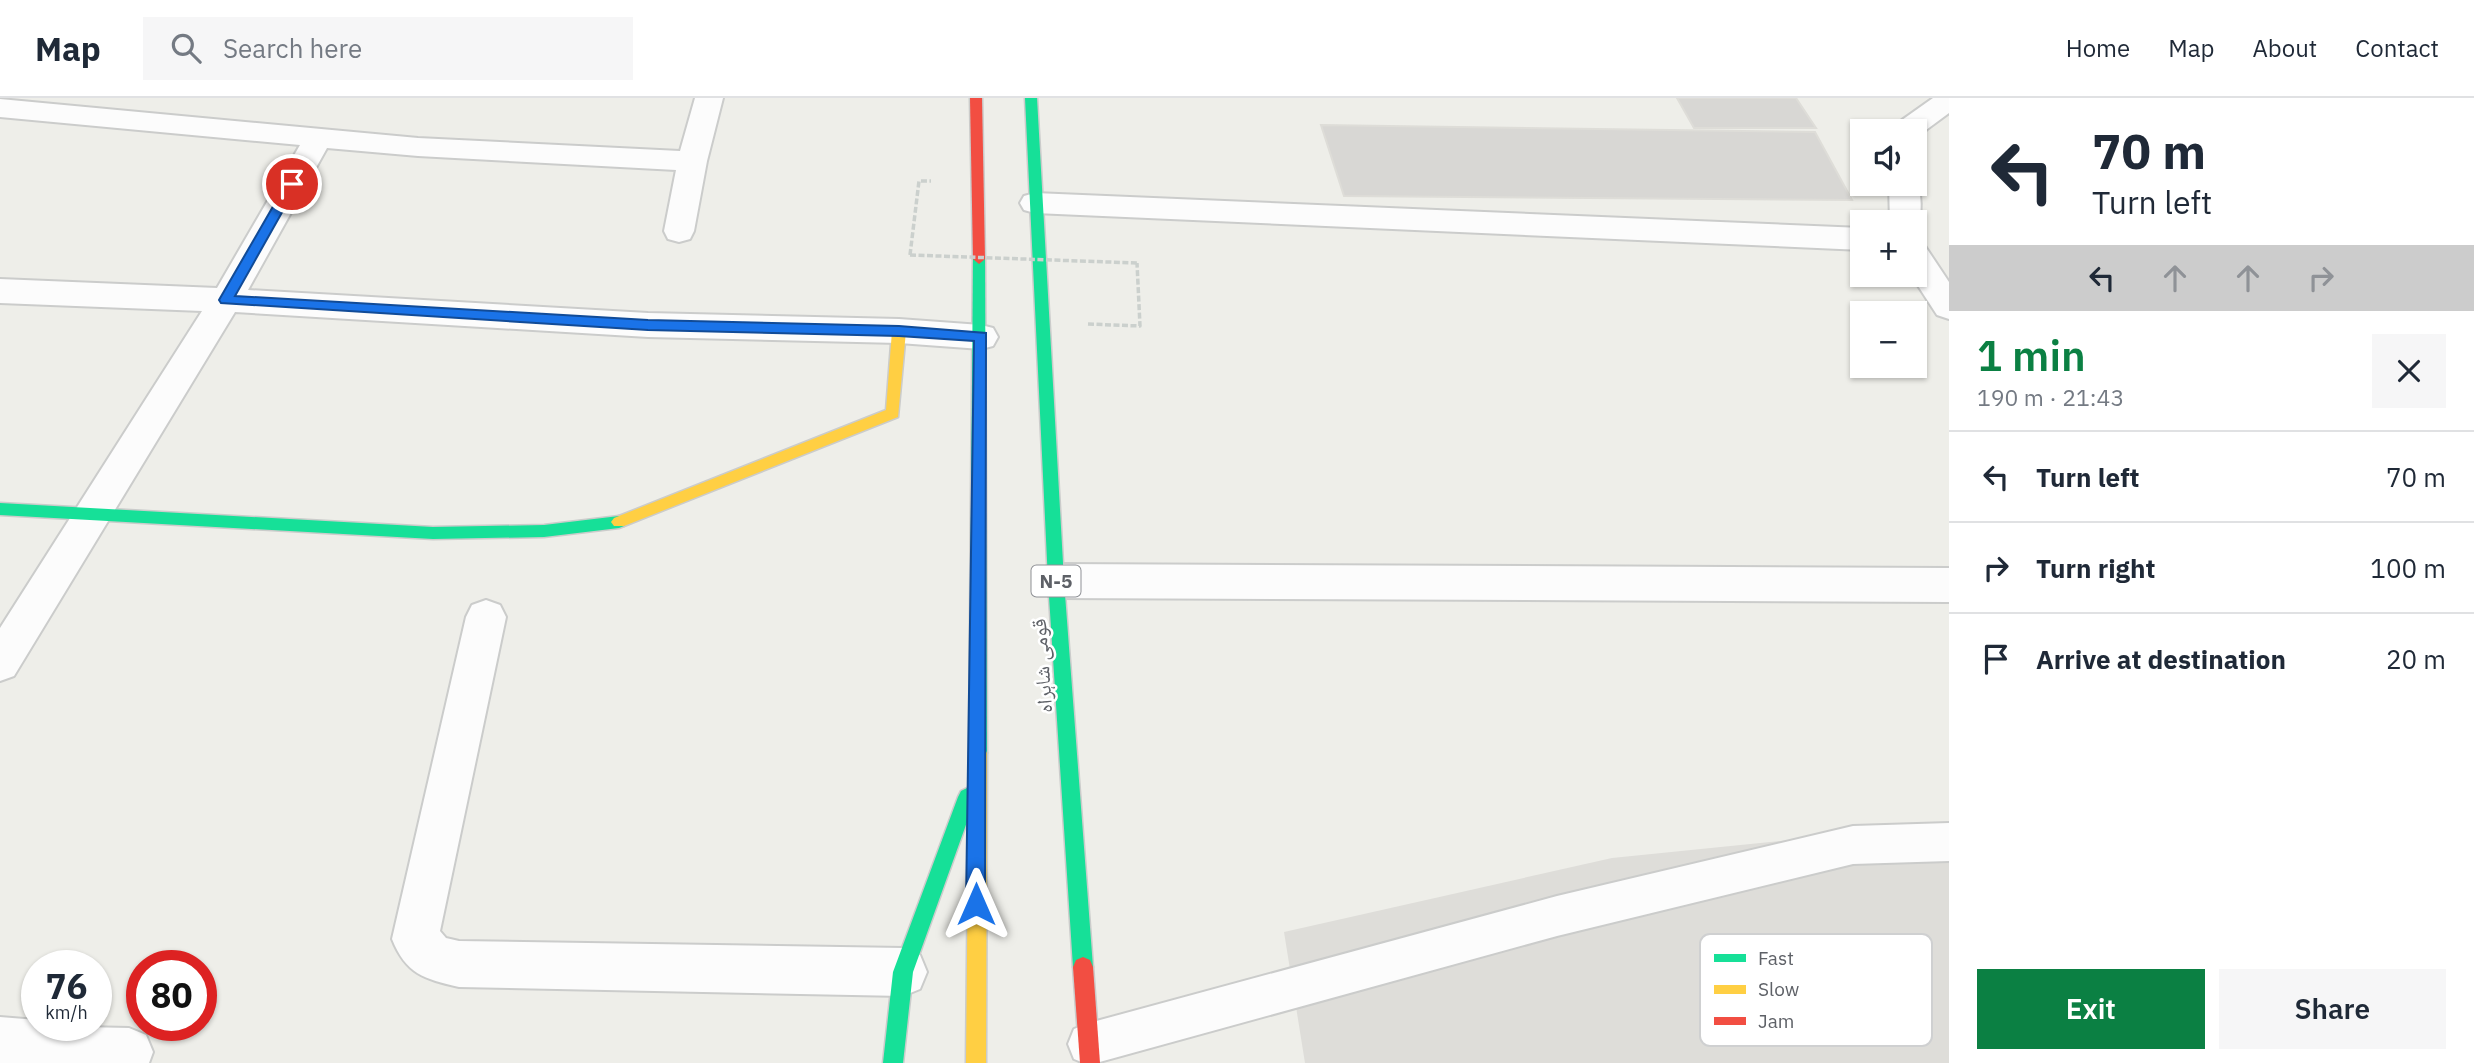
<!DOCTYPE html>
<html lang="en">
<head>
<meta charset="utf-8">
<style>
  :root { --surface:#fff; --page:#f6f6f7; --text:#1f2937; --muted:#747a83; --line:#e0e1e3; --accent:#0b8043 }
  body { margin:0; font-family:"IBM Plex Sans","Noto Naskh Arabic",sans-serif; background:var(--page); color:var(--text); height:100vh; display:flex; flex-direction:column; font-size:26px; white-space:nowrap }
  * { box-sizing:border-box; margin:0 }
  p { font-size:23px; color:var(--muted) }
  .icon { flex:none; width:38px; height:38px; fill:none; stroke:currentColor; stroke-width:2; stroke-linecap:round; stroke-linejoin:round }
  .map { position:relative; flex:1; overflow:hidden }
  .side { display:flex; flex-direction:column; background:var(--surface); width:525px }
  .side>* { flex:none }
  .guide { background:#fff; color:var(--text); overflow:hidden }
  .tools { position:absolute; left:1850px; top:21px; display:grid; gap:14px }
  .tools a { display:grid; place-items:center; width:77px; height:77px; border-radius:0px; background:var(--surface); box-shadow:0 2px 5px #0004; font-size:35px }
  .speed { position:absolute; left:21px; top:852px; display:flex; gap:14px; font-size:35px; font-weight:700; text-align:center }
  .speed>* { display:grid; place-content:center; width:91px; height:91px; border-radius:50%; background:var(--surface); box-shadow:0 2px 5px #0004; line-height:1 }
  .speed small { font-size:18px; font-weight:400 }
  .speed .limit { border:10px solid #d22; background:#fff; color:#111 }
  .pin { position:absolute; display:grid; place-items:center; width:60px; height:60px; color:#fff; margin:-30px; border:4px solid #fff; border-radius:50%; box-shadow:0 2px 7px #0007 }
  .me { position:absolute; width:77px; margin:-38px; rotate:0deg; stroke-linejoin:round; filter:drop-shadow(0 0 5px #0008) }
  .turn { display:flex; align-items:center; gap:24px; height:147px; padding:0 28px; font-size:32px }
  .turn .icon { width:91px; height:91px; stroke-width:2.5 }
  .turn b { display:block; font-size:49px; line-height:60px }
  .lanes { display:flex; align-items:center; height:66px; padding:0 28px; background:#0003; justify-content:center; gap:35px; direction:ltr }
  .lanes .off { opacity:.35 }
  .round { display:grid; place-items:center; flex:none; width:74px; height:74px; border-radius:0px; background:var(--page) }
  .headline { display:flex; align-items:center; justify-content:space-between; height:119px; padding:0 28px }
  h1 { font-size:42px; font-weight:600; line-height:52px; color:var(--accent) }
  .cta { display:flex; gap:14px; margin-top:auto; padding:14px 28px }
  .cta a { flex:1; height:80px; border-radius:0px; background:var(--accent); color:#fff; font-size:28px; font-weight:600; line-height:80px; text-align:center }
  .cta a+a { background:var(--page); color:var(--text) }
  ul { padding:0; list-style:none }
  li { display:flex; align-items:center; gap:21px; height:91px; padding:0 28px; border-top:2px solid var(--line) }
  li div { flex:1 }
  li b { display:block; font-size:26px }
  li em { font-style:normal }
  header { display:flex; align-items:center; gap:42px; box-sizing:border-box; height:98px; padding:0 35px; background:var(--surface); border-bottom:2px solid var(--line) }
  header strong { font-size:33px }
  nav { display:flex; gap:38px; margin-inline-start:auto; font-size:24px }
  .search { width:490px; height:63px; background:var(--page); display:flex; align-items:center; gap:18px; box-sizing:border-box; padding:0 24px; border-radius:0px; color:var(--muted); font-size:26px }
  main { display:flex; flex:1; min-height:0 }
  .map>svg:first-child { display:block }
</style>
</head>
<body>
<header>
<strong>Map</strong>
<div class="search"><svg class="icon" aria-label="search" viewBox="0 0 24 24"><circle cx="10" cy="10" r="6"/><path d="M15 15l6 6"/></svg>Search here</div>
<nav><a>Home</a><a>Map</a><a>About</a><a>Contact</a></nav>
</header>
<main>
<div class="map">
<svg width="1949" height="965" viewBox="0 0 1949 965">
  <rect width="100%" height="100%" fill="#eeeee9"/>
  <polygon fill="#deddd9" points="1949,726 1949,965 1305,965 1284,834 1612,760"/>
  <g fill="#d8d7d4" stroke="#deddd8" stroke-width="2">
    <polygon points="1677,0 1796,0 1816,30 1694,30"/>
    <polygon points="1321,27 1815,34 1852,102 1344,98"/>
  </g>
  <g fill="none" stroke-linecap="round" stroke-linejoin="round">
    <g stroke="#cbcccb" stroke-width="4">
      <polygon id="lane" points="1949,725 1949,763 1853,766 1557,838 1096,965 1084,965 1074,961 1068,946 1074,931 1089,925 1557,798 1853,728"/>
    </g>
    <g stroke="#cbcccb" stroke-width="4">
      <g id="street">
        <polygon points="695,0 723,0 707,63 694,133 690,141 679,144 668,141 664,133 676,72 418,58 327,50 248,192 648,215 899,221 981,227 993,230 998,239 993,248 981,251 899,245 648,239 235,214 14,578 0,583 0,530 202,213 0,205 0,181 217,190 300,47 0,19 0,1 418,40 680,53"/>
        <polygon points="1933,0 1949,0 1949,15 1926,32 1921,39 1914,41 1914,33 1897,33 1902,22"/>
        <path d="M1914 79C1922 91 1924 121 1914 132V124H1890L1889 86H1914Z"/>
        <polygon points="1035,95 1862,130 1862,152 1035,115 1024,112 1020,105 1024,98"/>
        <polygon points="1914,145 1925,148 1949,184 1949,221 1937,217 1911,177 1914,177"/>
        <polygon points="1056,466 1949,470 1949,504 1056,500 1042,495 1037,483 1042,471"/>
        <path d="M486 502 500 507 506 519 440 833 446 840 459 843 903 850 920 857 927 874 920 891 903 898 459 889C424 881 406 876 392 841L466 519 472 507Z"/>
        <polygon points="0,919 37,922 37,928 129,930 146,937 153,954 149,965 0,965"/>
      </g>
    </g>
    <g stroke="#cbcccb" stroke-width="3">
      <g id="fast">
        <polygon points="1025,0 1037,0 1064,483 1093,869 1090,876 1083,879 1076,876 1073,869 1048,483"/>
        <polygon points="979,156 985,161 987,655 984,661 978,663 972,661 969,655 973,161"/>
        <polygon points="0,405 433,429 544,427 619,418 624,420 627,424 624,428 619,430 544,439 433,441 0,417"/>
        <polygon points="967,690 973,693 976,699 913,874 903,965 883,965 893,874 958,699 961,693"/>
      </g>
    </g>
    <g stroke="#cbcccb" stroke-width="3">
      <g id="slow">
        <polygon points="899,228 906,233 898,319 624,428 614,428 611,424 614,420 886,312 892,233"/>
        <polygon points="978,647 984,649 987,655 986,965 966,965 969,655 972,649"/>
      </g>
    </g>
    <g stroke="#cbcccb" stroke-width="3">
      <g id="jam">
        <polygon points="970,0 982,0 985,161 979,166 973,161"/>
        <polygon points="1083,859 1090,862 1093,869 1100,965 1080,965 1073,869 1076,862"/>
      </g>
    </g>
    <g stroke="#cbd0cd" stroke-width="3.5" stroke-dasharray="6 2.5" stroke-linecap="butt">
      <polyline points="910,157 919,83 931,83"/>
      <polyline points="1088,226 1140,228 1137,165"/>
    </g>
    <use href="#lane" fill="#fcfcfc" fill-rule="evenodd"/>
    <use href="#street" fill="#fcfcfc" fill-rule="evenodd"/>
    <use href="#fast" fill="#16e098" fill-rule="evenodd"/>
    <use href="#slow" fill="#ffcf43" fill-rule="evenodd"/>
    <use href="#jam" fill="#f24e42" fill-rule="evenodd"/>
    <polyline stroke="#cbd0cd" stroke-width="3.5" stroke-dasharray="6 2.5" stroke-linecap="butt" points="910,157 1137,165"/>
  </g>
  <polygon fill="#1a73e8" stroke="#114b97" stroke-width="2" points="292,81 298,86 235,198 648,222 899,228 986,235 985,806 982,813 976,816 969,813 966,806 974,243 899,238 648,232 221,205 219,202 286,86"/>
  <g text-anchor="middle" dominant-baseline="central" stroke-width="5" stroke-linejoin="round" paint-order="stroke">
    <rect fill="#fff" stroke="#8e9095" stroke-width="2" x="1031.5" y="467.5" width="49" height="31" rx="5"/>
    <g font-size="19" font-weight="bold" fill="#5e6167">
      <text x="1056" y="483">N-5</text>
    </g>
    <g font-size="21" fill="#5e6167" stroke="#fff">
      <text transform="translate(1041 568) rotate(-94)">قومی شاہراہ</text>
    </g>
  </g>
  <rect x="1700" y="836" width="232" height="112" rx="10" fill="#fff" stroke="#cfd0d1" stroke-width="2"/>
  <rect x="1714" y="856" width="32" height="8" fill="#16e098"/>
  <rect x="1714" y="887" width="32" height="9" fill="#ffcf43"/>
  <rect x="1714" y="919" width="32" height="8" fill="#f24e42"/>
  <g font-size="19" fill="#5e6167">
    <text x="1758" y="867">Fast</text>
    <text x="1758" y="898">Slow</text>
    <text x="1758" y="930">Jam</text>
  </g>
</svg>
<div class="tools">
<a><svg class="icon" aria-label="sound" viewBox="0 0 24 24"><path d="M4 9h4l5-4v14l-5-4H4zM17 9q2 3 0 6"/></svg></a>
<a>+</a>
<a>−</a>
</div>
<div class="speed"><div>76<small>km/h</small></div><div class="limit">80</div></div>
<div class="pin" style="left:292px;top:86px;background:#d93025"><svg class="icon" aria-label="arrive" viewBox="0 0 24 24"><path d="M6 21V4h12l-3 4 3 4H6"/></svg></div>
<svg class="me" style="left:976px;top:806px" viewBox="-20 -20 40 40"><path d="M0-17L14 15 0 8-14 15z" fill="#1a73e8" stroke="#fff" stroke-width="4"/></svg>
</div>
<section class="side">
<div class="guide">
<div class="turn"><svg class="icon" aria-label="left" viewBox="0 0 24 24"><path d="M17 20v-9H6M10 6l-5 5 5 5"/></svg><div><b>70 m</b>Turn left</div></div>
<div class="lanes"><svg class="icon" aria-label="left" viewBox="0 0 24 24"><path d="M17 20v-9H6M10 6l-5 5 5 5"/></svg><svg class="icon off" aria-label="ahead" viewBox="0 0 24 24"><path d="M12 20V5M6 11l6-6 6 6"/></svg><svg class="icon off" aria-label="ahead" viewBox="0 0 24 24"><path d="M12 20V5M6 11l6-6 6 6"/></svg><svg class="icon off" aria-label="right" viewBox="0 0 24 24"><path d="M7 20v-9h11M14 6l5 5-5 5"/></svg></div>
</div>
<div class="headline"><div><h1>1 min</h1><p>190 m · 21:43</p></div><a class="round"><svg class="icon" aria-label="close" viewBox="0 0 24 24"><path d="M6 6l12 12M18 6L6 18"/></svg></a></div>
<ul>
<li><svg class="icon" aria-label="left" viewBox="0 0 24 24"><path d="M17 20v-9H6M10 6l-5 5 5 5"/></svg><div><b>Turn left</b></div><em>70 m</em></li>
<li><svg class="icon" aria-label="right" viewBox="0 0 24 24"><path d="M7 20v-9h11M14 6l5 5-5 5"/></svg><div><b>Turn right</b></div><em>100 m</em></li>
<li><svg class="icon" aria-label="arrive" viewBox="0 0 24 24"><path d="M6 21V4h12l-3 4 3 4H6"/></svg><div><b>Arrive at destination</b></div><em>20 m</em></li>
</ul>
<div class="cta"><a>Exit</a><a>Share</a></div>
</section>
</main>
</body>
</html>
